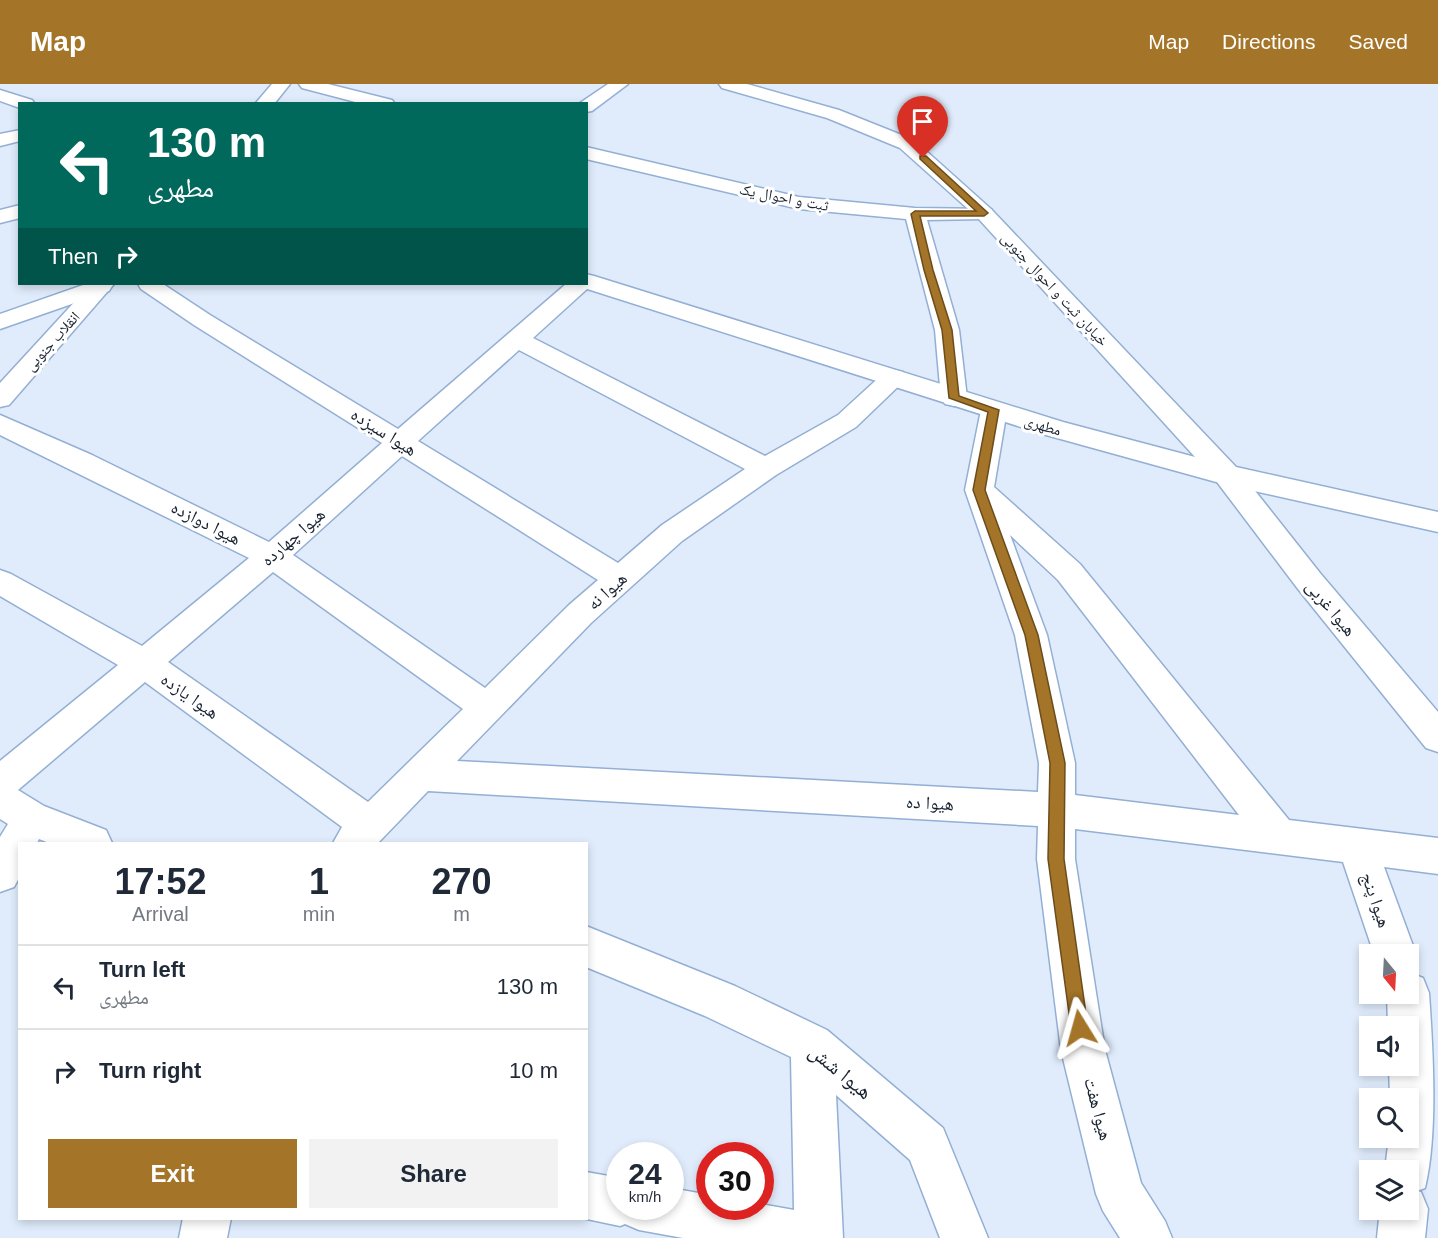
<!DOCTYPE html>
<html lang="en">
<head>
<meta charset="utf-8">
<style>
  :root { --surface:#fff; --page:#f2f2f3; --text:#1f2937; --muted:#747a83; --line:#e0e1e3; --accent:#a47529 }
  body { margin:0; font-family:Helvetica,"Noto Naskh Arabic",sans-serif; background:var(--page); color:var(--text); height:100vh; display:flex; flex-direction:column; font-size:22px; white-space:nowrap }
  * { box-sizing:border-box; margin:0 }
  p { font-size:20px; color:var(--muted) }
  .icon { flex:none; width:33px; height:33px; fill:none; stroke:currentColor; stroke-width:2; stroke-linecap:round; stroke-linejoin:round }
  .map { position:relative; flex:1; overflow:hidden }
  .panel { position:absolute; left:18px; top:758px; width:570px; height:378px; display:flex; flex-direction:column; background:var(--surface); border-radius:0px; box-shadow:0 3px 9px #0003 }
  .panel>* { flex:none }
  .banner { position:absolute; left:18px; top:18px; width:570px; height:183px; border-radius:0px; box-shadow:0 3px 9px #0003; background:#00695c; color:#fff; overflow:hidden }
  .needle { width:39px; rotate:162deg }
  .buttons { position:absolute; left:1359px; top:860px; display:grid; gap:12px }
  .buttons a { display:grid; place-items:center; width:60px; height:60px; border-radius:0px; background:var(--surface); box-shadow:0 3px 9px #0003; font-size:30px }
  .speed { position:absolute; left:606px; top:1058px; display:flex; gap:12px; font-size:30px; font-weight:700; text-align:center }
  .speed>* { display:grid; place-content:center; width:78px; height:78px; border-radius:50%; background:var(--surface); box-shadow:0 3px 9px #0003; line-height:1 }
  .speed small { font-size:15px; font-weight:400 }
  .speed .limit { border:9px solid #d22; background:#fff; color:#111 }
  .pin { position:absolute; display:grid; place-items:center; width:51px; height:51px; color:#fff; margin:-62px -26px; border-radius:50% 50% 50% 0; rotate:-45deg; box-shadow:0 0 6px #0007 }
  .pin .icon { rotate:45deg }
  .me { position:absolute; width:66px; margin:-33px; rotate:352deg; stroke-linejoin:round; filter:drop-shadow(0 0 4px #0008) }
  .turn { display:flex; align-items:center; gap:21px; height:126px; padding:0 30px; font-size:27px }
  .turn .icon { width:78px; height:78px; stroke-width:2.5 }
  .turn b { display:block; font-size:42px; line-height:51px }
  .then { display:flex; align-items:center; height:57px; padding:0 30px; background:#0003; gap:12px; font-size:22px }
  .eta { display:flex; justify-content:space-evenly; align-items:center; height:102px; text-align:center }
  .eta b { font-size:36px; font-weight:800; line-height:42px }
  .cta { display:flex; gap:12px; margin-top:auto; padding:12px 30px }
  .cta a { flex:1; height:69px; border-radius:0px; background:var(--accent); color:#fff; font-size:24px; font-weight:800; line-height:69px; text-align:center }
  .cta a+a { background:var(--page); color:var(--text) }
  ul { padding:0; list-style:none }
  li { display:flex; align-items:center; gap:18px; height:84px; padding:0 30px; border-top:2px solid var(--line) }
  li div { flex:1 }
  li b { display:block; font-size:22px }
  li em { font-style:normal }
  header { display:flex; align-items:center; gap:36px; box-sizing:border-box; height:84px; padding:0 30px; background:var(--accent); color:#fff }
  header strong { font-size:28px }
  nav { display:flex; gap:33px; margin-inline-start:auto; font-size:21px }
  .map>svg:first-child { display:block }
</style>
</head>
<body>
<header>
<strong>Map</strong>
<nav><a>Map</a><a>Directions</a><a>Saved</a></nav>
</header>
<div class="map">
<svg width="1438" height="1154" viewBox="0 0 1438 1154">
  <rect width="100%" height="100%" fill="#e0ecfc"/>
  <g fill="none" stroke-linecap="round" stroke-linejoin="round">
    <g stroke="#93afd4" stroke-width="3">
      <g id="street">
        <polygon points="299,0 328,0 392,16 395,20 363,20 302,4"/>
        <polygon points="608,0 628,0 592,27 586,28 586,20 580,19"/>
        <polygon points="20,46 20,57 0,62 0,50"/>
        <polygon points="586,63 799,113 915,124 991,125 994,129 991,133 984,135 927,136 959,246 967,314 963,320 954,322 945,320 941,314 935,246 906,135 799,125 586,75"/>
        <polygon points="20,121 20,134 0,139 0,126"/>
        <path d="M586 195 590 200 587 205 533 254 765 372 838 331 885 288 894 286 903 288 907 294 856 343 776 391 682 457 591 539 457 677 1038 708 1039 679 1015 551 965 406 981 326 985 320 994 318 1003 320 1007 326 994 403 1080 480 1289 736 1438 754V790L1384 783 1416 870 1408 885V870H1374L1343 778 1075 745V775L1105 966 1141 1099 1165 1137 1172 1154H1120L1103 1127 1096 1110 1061 966 1037 775 1038 742 428 707 378 759H333L342 743 145 598 18 706 44 722 106 746 112 759H49L39 755 37 759H20V792L14 803 0 808V753L8 740 0 735V677L118 581 0 512V486L11 490 142 562 249 474 0 351V331L92 371 269 458 382 359 194 241 141 205 138 200H163L210 231 398 345 566 200H586ZM519 266 745 385 662 441 618 479 418 357ZM402 372 598 496 569 521 485 604 293 471ZM1010 451 1058 496 1239 731 1075 711V679L1047 551ZM273 488 463 625 368 718 168 578Z"/>
        <polygon points="86,200 111,200 112,202 109,207 0,245 0,230"/>
        <polygon points="1227,381 1237,384 1320,489 1438,628 1438,668 1426,664 1298,505 1217,398 1213,391 1217,384"/>
        <polygon points="586,842 735,902 827,946 943,1044 988,1154 940,1154 910,1076 836,1011 843,1154 683,1154 639,1146 625,1140 620,1142 582,1134 586,1134 586,1088 620,1094 620,1122 670,1122 670,1104 710,1111 710,1122 760,1122 760,1120 794,1126 791,973 705,932 586,883"/>
        <path d="M1408 888 1423 894 1429 909C1433 967 1438 1050 1425 1104L1417 1107 1421 1108 1428 1125 1425 1154H1377L1380 1125H1408V1086H1385L1389 1053H1408V1014H1390L1389 981H1408V942H1388L1387 909H1408Z"/>
        <polygon points="183,1134 231,1134 227,1154 179,1154"/>
      </g>
    </g>
    <g stroke="#93afd4" stroke-width="3">
      <g id="secondary">
        <polygon points="272,0 290,0 274,20 255,20"/>
        <polygon points="719,0 747,0 839,26 914,56 991,125 1236,383 1438,428 1438,448 1227,401 1046,351 578,202 576,200 586,200 586,190 594,192 1063,338 1195,373 977,133 900,64 827,34 722,4"/>
        <polygon points="0,6 32,16 35,20 20,20 20,24 0,17"/>
        <polygon points="91,200 114,200 9,321 0,323 0,299"/>
      </g>
    </g>
    <use href="#street" fill="#fff" fill-rule="evenodd"/>
    <use href="#secondary" fill="#fff" fill-rule="evenodd"/>
  </g>
  <polygon fill="#a47529" stroke="#6b4c1b" stroke-width="1.5" points="920,72 926,72 988,129 984,132 920,132 933,186 952,246 959,312 999,326 985,406 1038,551 1065,679 1064,775 1088,944 1086,951 1080,953 1073,951 1071,944 1048,775 1050,679 1025,551 973,406 988,328 949,314 942,246 924,186 911,130 915,127 976,127 920,75"/>
  <g text-anchor="middle" dominant-baseline="central" stroke-width="6" stroke-linejoin="round" paint-order="stroke">
    <g font-size="15" fill="#17212f" stroke="#fff">
      <text transform="translate(784 113) rotate(11)">ثبت و احوال یک</text>
      <text transform="translate(1055 205) rotate(47)">خیابان ثبت و احوال جنوبی</text>
      <text transform="translate(52 257) rotate(-48)">انقلاب جنوبی</text>
      <text transform="translate(1043 341) rotate(17)">مطهری</text>
    </g>
    <g font-size="18" fill="#17212f" stroke="#fff">
      <text transform="translate(384 348) rotate(32)">هیوا سیزده</text>
      <text transform="translate(206 439) rotate(27)">هیوا دوازده</text>
      <text transform="translate(293 453) rotate(-41)">هیوا چهارده</text>
      <text transform="translate(607 507) rotate(-42)">هیوا نه</text>
      <text transform="translate(1331 524) rotate(50)">هیوا غربی</text>
      <text transform="translate(190 612) rotate(35)">هیوا یازده</text>
      <text transform="translate(930 719) rotate(3)">هیوا ده</text>
      <text transform="translate(1376 816) rotate(71)">هیوا پنج</text>
      <text transform="translate(1098 1025) rotate(75)">هیوا هفت</text>
    </g>
    <g font-size="21" fill="#17212f" stroke="#fff">
      <text transform="translate(841 987) rotate(39)">هیوا شش</text>
    </g>
  </g>
</svg>
<div class="buttons">
<a><svg class="needle" viewBox="-14 -14 28 28"><path d="M0-13l5 13h-10z" fill="#e53935"/><path d="M0 13l5-13h-10z" fill="#747a83"/></svg></a>
<a><svg class="icon" aria-label="sound" viewBox="0 0 24 24"><path d="M4 9h4l5-4v14l-5-4H4zM17 9q2 3 0 6"/></svg></a>
<a><svg class="icon" aria-label="search" viewBox="0 0 24 24"><circle cx="10" cy="10" r="6"/><path d="M15 15l6 6"/></svg></a>
<a><svg class="icon" aria-label="layers" viewBox="0 0 24 24"><path d="M12 4l9 5-9 5-9-5zM3 14l9 5 9-5"/></svg></a>
</div>
<div class="speed"><div>24<small>km/h</small></div><div class="limit">30</div></div>
<div class="pin" style="left:923px;top:74px;background:#d93025"><svg class="icon" aria-label="arrive" viewBox="0 0 24 24"><path d="M6 21V4h12l-3 4 3 4H6"/></svg></div>
<svg class="me" style="left:1080px;top:944px" viewBox="-20 -20 40 40"><path d="M0-17L14 15 0 8-14 15z" fill="#a47529" stroke="#fff" stroke-width="4"/></svg>
<div class="banner">
<div class="turn"><svg class="icon" aria-label="left" viewBox="0 0 24 24"><path d="M17 20v-9H6M10 6l-5 5 5 5"/></svg><div><b>130 m</b>مطهری</div></div>
<div class="then">Then<svg class="icon" aria-label="right" viewBox="0 0 24 24"><path d="M7 20v-9h11M14 6l5 5-5 5"/></svg></div>
</div>
<section class="panel">
<div class="eta">
<div><b>17:52</b><p>Arrival</p></div>
<div><b>1</b><p>min</p></div>
<div><b>270</b><p>m</p></div>
</div>
<ul>
<li><svg class="icon" aria-label="left" viewBox="0 0 24 24"><path d="M17 20v-9H6M10 6l-5 5 5 5"/></svg><div><b>Turn left</b><p>مطهری</p></div><em>130 m</em></li>
<li><svg class="icon" aria-label="right" viewBox="0 0 24 24"><path d="M7 20v-9h11M14 6l5 5-5 5"/></svg><div><b>Turn right</b></div><em>10 m</em></li>
</ul>
<div class="cta"><a>Exit</a><a>Share</a></div>
</section>
</div>
</body>
</html>
